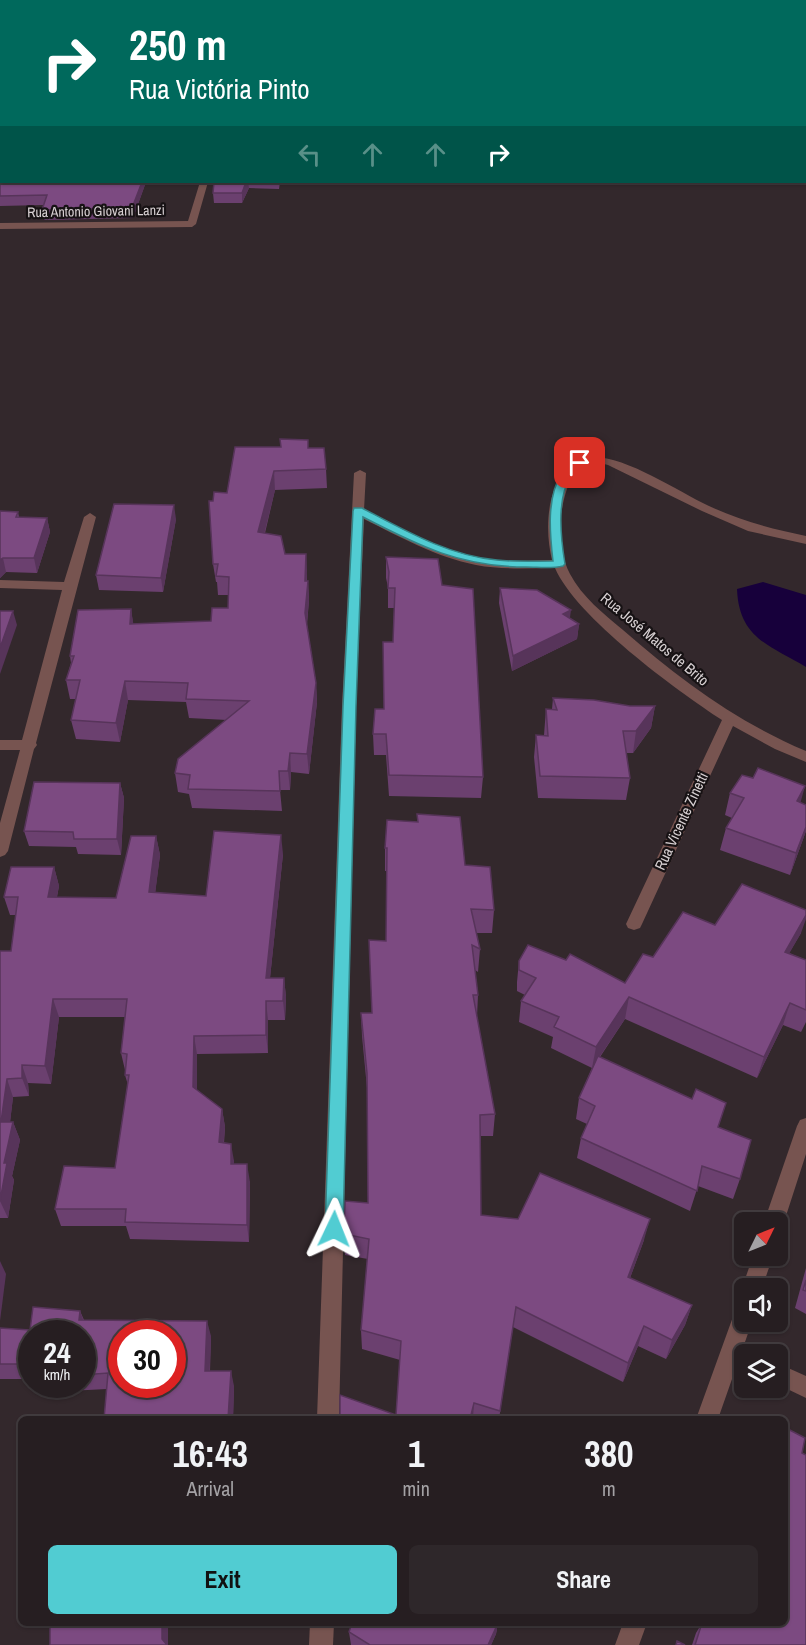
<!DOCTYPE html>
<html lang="en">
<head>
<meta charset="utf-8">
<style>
  :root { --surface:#261e21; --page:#2e272a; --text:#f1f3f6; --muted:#a4a2a5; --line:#423c3f; --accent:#51ccd2 }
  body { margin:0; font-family:"Archivo Narrow",sans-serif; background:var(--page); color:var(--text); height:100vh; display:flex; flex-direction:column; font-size:22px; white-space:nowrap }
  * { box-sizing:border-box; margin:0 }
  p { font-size:20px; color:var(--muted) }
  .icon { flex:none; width:33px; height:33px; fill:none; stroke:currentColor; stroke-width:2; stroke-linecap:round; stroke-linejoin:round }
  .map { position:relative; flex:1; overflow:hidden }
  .side { position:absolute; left:18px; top:1416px; width:770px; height:210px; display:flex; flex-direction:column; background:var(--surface); border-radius:9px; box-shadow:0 2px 4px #0004,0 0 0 2px var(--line) }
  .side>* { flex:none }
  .top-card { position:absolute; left:0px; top:0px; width:807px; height:183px; box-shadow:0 2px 4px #0004,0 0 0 2px var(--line); background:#00695c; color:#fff; overflow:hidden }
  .needle { width:39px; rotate:47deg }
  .buttons { position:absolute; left:734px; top:1212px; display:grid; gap:12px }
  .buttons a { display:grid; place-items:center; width:54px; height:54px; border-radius:9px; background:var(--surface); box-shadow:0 2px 4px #0004,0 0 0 2px var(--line); font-size:30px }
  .speed { position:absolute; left:18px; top:1320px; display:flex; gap:12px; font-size:30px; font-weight:700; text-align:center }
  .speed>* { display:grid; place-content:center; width:78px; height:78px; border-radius:50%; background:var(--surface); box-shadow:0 2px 4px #0004,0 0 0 2px var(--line); line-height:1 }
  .speed small { font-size:15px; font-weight:400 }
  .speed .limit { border:9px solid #d22; background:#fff; color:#111 }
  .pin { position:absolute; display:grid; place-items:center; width:51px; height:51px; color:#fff; margin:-26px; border-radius:12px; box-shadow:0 3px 9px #0006 }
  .me { position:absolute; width:66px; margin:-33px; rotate:2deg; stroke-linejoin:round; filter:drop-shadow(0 0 4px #0008) }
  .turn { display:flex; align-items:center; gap:21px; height:126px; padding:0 30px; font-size:27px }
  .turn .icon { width:78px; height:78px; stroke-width:2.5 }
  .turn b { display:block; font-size:42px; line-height:51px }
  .lanes { display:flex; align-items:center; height:57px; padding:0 30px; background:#0003; justify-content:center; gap:30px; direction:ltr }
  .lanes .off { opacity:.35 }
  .eta { display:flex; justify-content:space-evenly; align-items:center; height:102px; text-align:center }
  .eta b { font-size:36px; font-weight:800; line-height:42px }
  .action { display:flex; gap:12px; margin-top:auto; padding:12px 30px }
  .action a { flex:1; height:69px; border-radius:9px; background:var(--accent); color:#111; font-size:24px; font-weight:800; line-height:69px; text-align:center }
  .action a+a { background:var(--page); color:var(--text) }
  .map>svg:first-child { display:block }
</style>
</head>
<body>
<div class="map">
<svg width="806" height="1645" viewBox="0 0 806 1645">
  <rect width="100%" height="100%" fill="#33282c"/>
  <path fill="#17003b" d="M763 582 806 595V667C769 645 739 638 737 589Z"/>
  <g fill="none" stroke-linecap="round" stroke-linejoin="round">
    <g fill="#775450" fill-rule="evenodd">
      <rect x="0" y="63" width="2" height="4"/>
      <rect x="0" y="109" width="2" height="4"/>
      <polygon points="200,182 208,182 196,224 192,227 0,229 0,223 188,221"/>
      <path d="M592 457C626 456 677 491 709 506 741 521 772 529 806 536V544L748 531 702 511 608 465C587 460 573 468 567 489 558 515 557 549 570 574 582 597 604 614 623 630 679 679 737 722 806 751V762L775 749 733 726 642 924 640 928 634 930 628 928 626 924 722 720C676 690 576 617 555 568 529 568 502 570 476 565 436 557 400 537 364 519L356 706 339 1419H317L342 706 354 473 360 470 366 473 364 510C400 528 438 551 479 558 503 562 528 561 552 560 543 524 547 464 592 457Z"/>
      <polygon points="90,513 96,517 36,743 37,745 34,749 8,851 5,855 0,857 0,823 20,750 0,750 0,740 22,740 62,590 0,588 0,580 64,582 84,517"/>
      <polygon points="806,1118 806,1154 784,1222 781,1228 777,1230 777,1222 764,1222 797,1126 800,1120"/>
      <polygon points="753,1256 773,1256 762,1288 744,1288 744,1293 742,1288"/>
      <polygon points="744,1304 744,1322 752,1322 718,1419 696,1419 734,1314 737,1307"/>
      <polygon points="777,1363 806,1376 806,1398 777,1384"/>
      <polygon points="310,1623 334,1623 333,1645 309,1645"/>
      <polygon points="623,1623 647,1623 639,1645 615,1645"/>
    </g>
  </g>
  <g fill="#6b406f">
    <polygon points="0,0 306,0 306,2 2,2 2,46 0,46"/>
    <polygon points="0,119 2,119 2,182 146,182 133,218 44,220 42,210 44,205 0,206"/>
    <polygon points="214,182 280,182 279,189 249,188 242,203 214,203 213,193"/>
    <polygon points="309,448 326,469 327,488 275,490 265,533 285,554 306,554 307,581 308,581 309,600 307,625 316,683 317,702 309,774 291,772 290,790 280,790 282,811 192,808 189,794 178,792 175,773 227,720 189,718 186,702 128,700 120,742 76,739 71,720 76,699 70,699 66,680 71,663 70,656 131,609 133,624 211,621 228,608 228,595 218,595 217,582 216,582 213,564 213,501"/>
    <polygon points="0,511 18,512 19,517 47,518 50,532 37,573 6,572 0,578"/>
    <polygon points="176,519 163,592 99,590 96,575"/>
    <polygon points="386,557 442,585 483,777 481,798 389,796 386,755 374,755 373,734 384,709 393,642 394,608 388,608 388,587 386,578"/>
    <polygon points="500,588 570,619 579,624 577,639 512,671 499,603"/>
    <polygon points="553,698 630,706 655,706 651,728 633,753 626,753 630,778 626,800 538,798 534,757 536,735 544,735 546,709 552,709"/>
    <polygon points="753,778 800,802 806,831 790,875 720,850 726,828 732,818 725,815 730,793"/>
    <polygon points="120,783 124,798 121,855 78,854 76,847 29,846 24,831"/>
    <polygon points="417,814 465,865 494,910 492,933 476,933 480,949 478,972 475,970 478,995 477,1017 495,1114 493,1136 480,1136 481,1215 644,1240 630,1278 692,1305 685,1325 666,1359 638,1346 623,1382 513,1327 499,1419 340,1419 396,1415 400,1360 362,1349 361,1330 368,1259 345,1255 344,1234 368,1203 367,1088 362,1036 361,1013 372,1013 386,941 387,871 385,871 385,848 417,822"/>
    <polygon points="156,836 160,855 155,893 206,896 283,854 270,978 284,978 286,997 285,1020 268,1020 268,1053 197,1054 197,1090 222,1109 225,1127 224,1143 234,1161 234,1164 250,1182 249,1242 130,1239 126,1226 61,1226 55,1209 115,1168 128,1085 125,1075 125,1070 121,1053 125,1017 59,1017 51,1084 28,1083 29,1096 13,1097 10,1122 13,1122 20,1140 12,1176 14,1180 8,1218 0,1218 0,951 11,951 16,915 10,915 4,897 54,867 59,886 57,897 116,898"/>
    <polygon points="715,925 801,933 789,953 806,960 806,1022 801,1032 783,1025 757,1078 625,1019 600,1057 718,1127 740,1179 733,1199 698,1186 690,1211 577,1158 581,1138 587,1124 576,1119 579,1098 592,1068 551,1048 553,1037 519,1022 521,1001 525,995 517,991 517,982 519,961 566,960 625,983 653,957"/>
    <polygon points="806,1268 806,1314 795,1308"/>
    <polygon points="80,1311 84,1320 211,1336 210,1371 234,1386 233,1419 104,1419 107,1389 49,1392 46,1384 82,1384 82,1334 32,1334 32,1379 0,1379 0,1328 30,1330"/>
    <polygon points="802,1453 806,1645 692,1645 696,1633 702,1623 711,1624 712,1623 784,1623"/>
    <polygon points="352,1623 498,1623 496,1634 491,1645 351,1645 349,1632"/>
  </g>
  <g fill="#57345a">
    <polygon points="142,182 146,182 133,218 132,208"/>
    <polygon points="246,182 248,182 249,188 242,203 242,193"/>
    <polygon points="274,471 275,490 260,551 258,532"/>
    <polygon points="174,505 176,519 163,592 161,578"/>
    <polygon points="47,518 50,532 37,573 34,558"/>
    <polygon points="306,554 307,573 306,600 305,581"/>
    <polygon points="3,558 6,572 0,578 0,560"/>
    <polygon points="308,581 309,600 306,632 305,613"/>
    <polygon points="131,609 134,628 130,624"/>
    <polygon points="571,610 569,625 563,614"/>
    <polygon points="13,611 17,625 0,674 0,648"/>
    <polygon points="579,624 577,639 512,671 513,656"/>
    <polygon points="125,681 128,700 120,742 116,723"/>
    <polygon points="316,683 317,702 309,774 307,754"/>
    <polygon points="655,706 651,728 633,753 636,731"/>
    <polygon points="290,753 291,772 290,790 288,771"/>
    <polygon points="120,783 124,798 121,855 117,839"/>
    <polygon points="805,786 799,808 797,801"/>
    <polygon points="806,827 806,831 790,875 796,853"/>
    <polygon points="281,835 283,854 268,997 266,978"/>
    <polygon points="156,836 160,855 153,911 149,892"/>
    <polygon points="54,867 59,886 53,916 48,897"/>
    <polygon points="806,915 806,919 801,933 778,973 785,952"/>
    <polygon points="284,978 286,997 285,1020 283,1001"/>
    <polygon points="629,997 625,1019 592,1068 596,1047"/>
    <polygon points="53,999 59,1017 51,1084 45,1066"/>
    <polygon points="266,1001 268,1020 268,1053 266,1035"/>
    <polygon points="790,1003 783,1025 757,1078 764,1057"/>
    <polygon points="194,1036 197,1054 197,1105 193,1087"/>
    <polygon points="22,1065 28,1083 29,1096 22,1078"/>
    <polygon points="7,1079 13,1097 8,1140 1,1122"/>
    <polygon points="222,1109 225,1127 222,1159 219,1142"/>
    <polygon points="13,1122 20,1140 12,1176 14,1180 8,1218 0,1201 4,1163"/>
    <polygon points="231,1144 234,1161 234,1181 231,1164"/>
    <polygon points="247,1164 250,1182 249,1242 247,1225"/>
    <polygon points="650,1219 644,1240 623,1297 628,1277"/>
    <polygon points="0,1261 6,1274 0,1321"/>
    <polygon points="692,1305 685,1325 666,1359 672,1340"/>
    <polygon points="80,1311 86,1327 79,1320"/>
    <polygon points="207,1321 211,1336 209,1387 205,1371"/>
    <polygon points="644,1326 638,1346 623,1382 628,1363"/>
    <polygon points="231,1371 234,1386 233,1419 228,1419"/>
    <polygon points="474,1403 473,1419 470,1419"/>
    <polygon points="162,1623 168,1623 168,1645 165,1645 162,1639"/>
    <polygon points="498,1623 496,1634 491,1645 488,1645"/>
  </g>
  <g fill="#7c4a81" stroke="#57345a" stroke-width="1.5" fill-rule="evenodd">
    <polygon points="0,0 305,0 305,2 2,2 2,14 0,14"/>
    <rect x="0" y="21" width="2" height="17"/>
    <rect x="0" y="119" width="2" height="25"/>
    <polygon points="2,146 2,182 142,182 132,208 42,210 47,195 0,196 0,152"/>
    <polygon points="214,182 246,182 242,193 213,193"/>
    <polygon points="280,439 308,440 308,448 324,448 326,469 274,471 258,532 281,536 285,554 306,554 305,581 308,581 305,613 316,683 307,754 290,753 288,771 279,771 280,791 188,789 190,775 175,773 178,759 249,701 186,699 188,683 125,681 116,723 71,720 80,680 66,680 74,656 70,656 78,610 131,609 130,624 211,621 212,608 228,608 229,577 216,576 218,564 213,564 209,501 213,501 214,492 227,493 235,447 281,447"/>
    <polygon points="114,504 174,505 161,578 96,575"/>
    <polygon points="0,511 18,512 16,517 47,518 34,558 3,558 0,560"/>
    <polygon points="386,557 438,559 442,585 473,589 483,777 389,775 386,734 373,734 375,709 384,709 383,642 393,642 395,588 388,588 389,572"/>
    <polygon points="500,588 537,590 571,610 563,614 579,624 513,656"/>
    <polygon points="0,611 13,611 0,648"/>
    <polygon points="553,698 594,700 630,706 655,706 636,731 623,731 630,778 540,776 536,735 548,736 546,709 557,710"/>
    <polygon points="758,768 805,786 797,801 806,805 806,827 796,853 726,828 744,798 730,793 742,775 753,778"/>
    <polygon points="34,782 120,783 117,839 74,839 73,832 24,831"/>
    <polygon points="417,814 460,817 465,865 490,867 494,910 471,909 480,949 472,945 478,995 473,995 495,1114 480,1115 481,1215 518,1219 540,1173 650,1219 628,1277 692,1305 672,1340 644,1326 628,1363 516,1307 500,1411 474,1403 470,1419 340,1419 340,1395 396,1415 401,1341 361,1330 369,1239 344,1234 345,1201 368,1203 367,1073 361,1013 372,1013 369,940 386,941 387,848 385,848 387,820 418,822"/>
    <polygon points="214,831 281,835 266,978 284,978 283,1001 266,1001 266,1035 194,1036 193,1087 222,1109 219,1142 231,1144 231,1164 247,1164 247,1225 125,1222 126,1209 55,1209 64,1166 115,1168 129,1075 125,1075 127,1054 121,1053 127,999 53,999 45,1066 22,1065 22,1078 7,1079 1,1122 13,1122 4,1163 7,1163 0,1201 0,951 11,951 18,897 4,897 11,867 54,867 48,897 116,898 131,836 156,836 149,892 206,896"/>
    <polygon points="742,884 806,910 806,915 785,952 806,960 806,1010 790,1003 764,1057 629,997 596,1047 554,1027 559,1017 521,1001 536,978 519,970 519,961 528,945 566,960 570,954 625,983 643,954 653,957 683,912 715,925"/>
    <polygon points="598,1056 692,1099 696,1089 726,1103 718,1127 751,1140 740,1179 702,1166 697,1191 581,1138 595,1106 579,1098"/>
    <polygon points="806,1280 806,1291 803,1290"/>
    <path d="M33 1307 80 1311 79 1320 207 1321 205 1371H231L228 1419H104L108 1373 82 1375V1334H32V1364H0V1328L30 1330ZM122 1334H172V1384H122Z"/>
    <polygon points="784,1427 805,1438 802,1453 806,1455 806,1645 695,1645 702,1623 710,1623 713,1625 714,1623 784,1623"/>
    <polygon points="50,1623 162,1623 162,1639 167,1645 50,1645"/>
    <polygon points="352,1623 498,1623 488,1645 370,1645 349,1632"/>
    <polygon points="677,1641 685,1645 676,1645"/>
  </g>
  <path fill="#51ccd2" stroke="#358588" stroke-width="1.5" d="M576 461 585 463C581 467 574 471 571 476 556 498 561 540 565 564L563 566C551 569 538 567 526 567 461 567 419 546 363 517L356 706 343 1229 340 1235 334 1237 328 1235 325 1229 343 706 353 511 354 508H362C404 530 449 556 497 560 515 562 534 561 553 561 550 535 546 497 562 473 565 469 572 465 576 461Z"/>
  <g text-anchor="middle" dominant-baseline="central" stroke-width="4.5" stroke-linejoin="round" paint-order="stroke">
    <g font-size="14" fill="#d7d0d2" stroke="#171214">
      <text transform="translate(96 211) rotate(-1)">Rua Antonio Giovani Lanzi</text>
    </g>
    <g font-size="15" fill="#d7d0d2" stroke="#171214">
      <text transform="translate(655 639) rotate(40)">Rua José Matos de Brito</text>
      <text transform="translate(681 821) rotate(-65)">Rua Vicente Zinetti</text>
    </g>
  </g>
</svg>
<div class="buttons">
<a><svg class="needle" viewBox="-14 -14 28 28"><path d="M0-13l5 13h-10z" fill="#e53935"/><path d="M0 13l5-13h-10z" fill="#a4a2a5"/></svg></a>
<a><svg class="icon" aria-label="sound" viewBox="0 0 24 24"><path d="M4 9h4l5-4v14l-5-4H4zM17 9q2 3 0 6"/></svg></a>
<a><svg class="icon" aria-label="layers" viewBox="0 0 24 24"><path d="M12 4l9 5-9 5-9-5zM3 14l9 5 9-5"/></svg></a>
</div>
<div class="speed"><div>24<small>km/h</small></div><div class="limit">30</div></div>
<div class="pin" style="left:580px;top:463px;background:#d93025"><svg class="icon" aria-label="arrive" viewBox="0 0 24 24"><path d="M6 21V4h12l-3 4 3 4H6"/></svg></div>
<svg class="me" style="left:334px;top:1229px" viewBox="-20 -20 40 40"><path d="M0-17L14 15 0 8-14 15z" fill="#51ccd2" stroke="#fff" stroke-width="4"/></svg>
<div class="top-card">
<div class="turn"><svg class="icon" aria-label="right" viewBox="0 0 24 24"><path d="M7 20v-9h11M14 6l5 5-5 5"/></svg><div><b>250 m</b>Rua Victória Pinto</div></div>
<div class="lanes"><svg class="icon off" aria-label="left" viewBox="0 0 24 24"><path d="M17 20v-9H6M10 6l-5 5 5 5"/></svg><svg class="icon off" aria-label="ahead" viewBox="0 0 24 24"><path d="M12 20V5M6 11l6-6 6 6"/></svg><svg class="icon off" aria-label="ahead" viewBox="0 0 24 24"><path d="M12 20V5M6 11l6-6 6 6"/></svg><svg class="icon" aria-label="right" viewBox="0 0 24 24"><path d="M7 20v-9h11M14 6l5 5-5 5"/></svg></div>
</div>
<section class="side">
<div class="eta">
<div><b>16:43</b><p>Arrival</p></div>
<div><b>1</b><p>min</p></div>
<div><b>380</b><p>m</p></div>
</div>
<div class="action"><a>Exit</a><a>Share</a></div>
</section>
</div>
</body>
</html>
